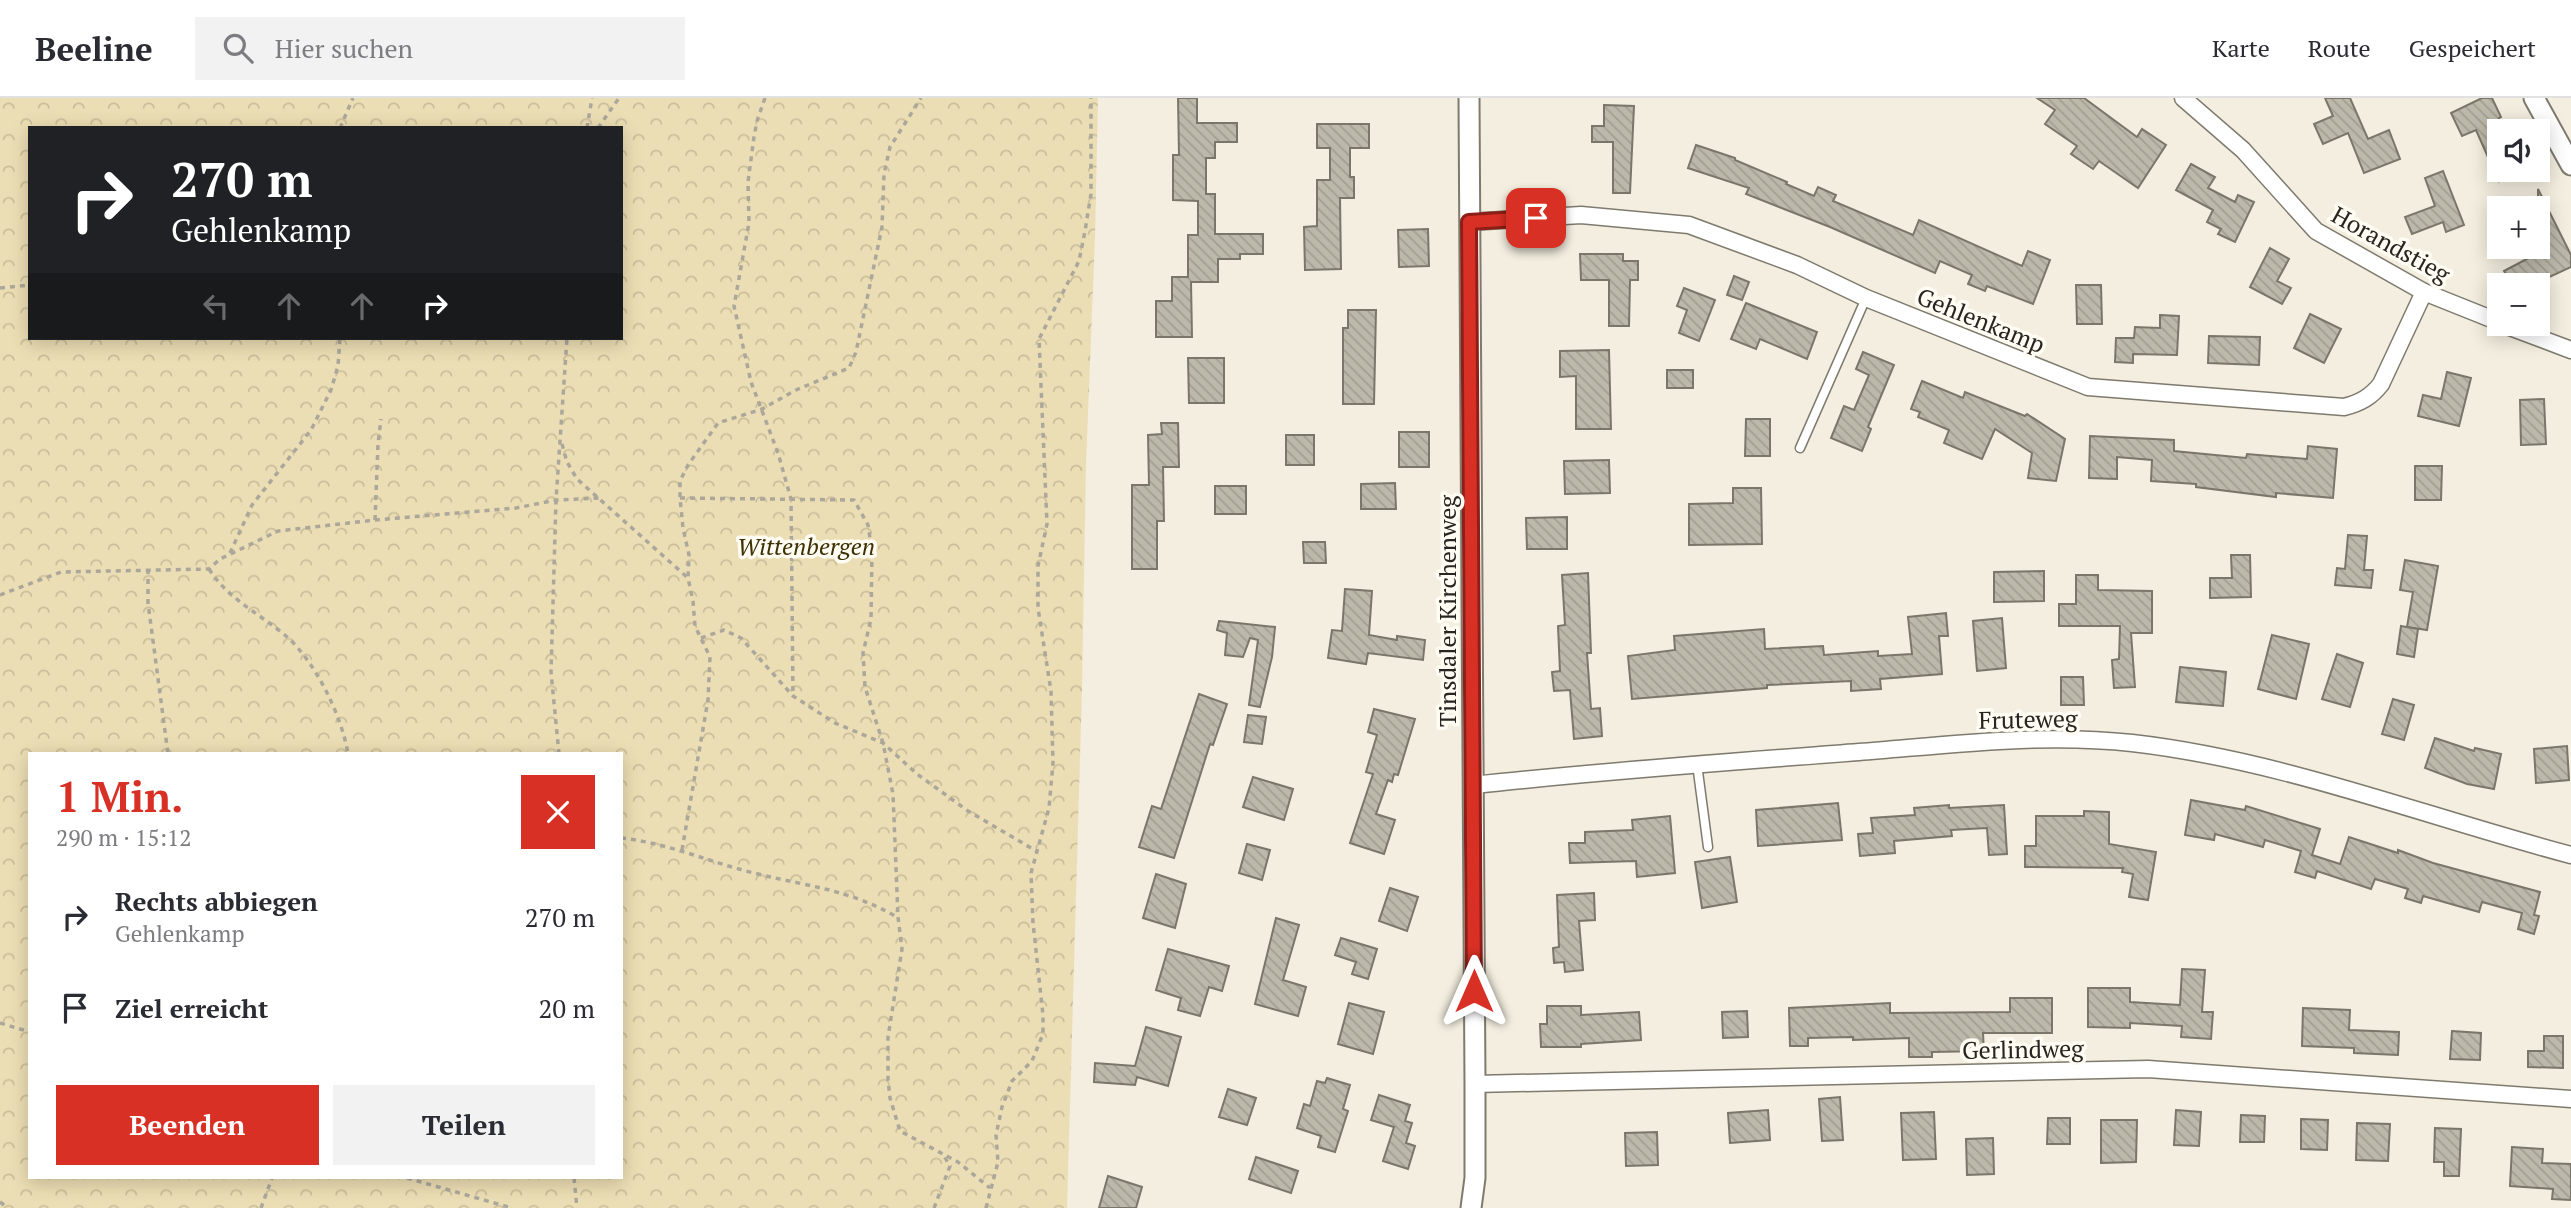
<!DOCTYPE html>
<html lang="de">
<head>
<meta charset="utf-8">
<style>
  :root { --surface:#fff; --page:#f2f2f3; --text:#2b2b33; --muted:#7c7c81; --line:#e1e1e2; --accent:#d93025 }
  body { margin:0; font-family:"PT Serif",serif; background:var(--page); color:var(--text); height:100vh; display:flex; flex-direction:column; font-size:26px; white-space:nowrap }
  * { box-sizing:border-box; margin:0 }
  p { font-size:23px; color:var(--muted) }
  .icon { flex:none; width:38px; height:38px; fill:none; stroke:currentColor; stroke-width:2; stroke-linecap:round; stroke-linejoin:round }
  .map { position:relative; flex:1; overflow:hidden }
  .drawer { position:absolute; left:28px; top:654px; width:595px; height:427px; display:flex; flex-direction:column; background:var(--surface); border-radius:0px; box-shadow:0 4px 18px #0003 }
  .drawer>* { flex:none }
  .guide { position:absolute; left:28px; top:28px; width:595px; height:214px; border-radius:0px; box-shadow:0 4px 18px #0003; background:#202124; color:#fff; overflow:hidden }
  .controls { position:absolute; left:2487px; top:21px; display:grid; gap:14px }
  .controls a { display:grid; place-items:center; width:63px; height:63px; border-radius:0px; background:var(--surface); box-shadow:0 4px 18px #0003; font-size:35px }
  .pin { position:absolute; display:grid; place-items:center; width:60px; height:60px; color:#fff; margin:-30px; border-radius:14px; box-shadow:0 4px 10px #0006 }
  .me { position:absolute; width:77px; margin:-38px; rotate:0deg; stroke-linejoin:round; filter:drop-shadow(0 0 5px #0008) }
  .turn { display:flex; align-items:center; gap:24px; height:147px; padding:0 28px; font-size:32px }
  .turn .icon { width:91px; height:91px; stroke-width:2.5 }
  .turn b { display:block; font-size:49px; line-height:60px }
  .lanes { display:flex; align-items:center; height:66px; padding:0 28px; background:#0003; justify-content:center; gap:35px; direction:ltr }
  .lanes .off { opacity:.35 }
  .round { display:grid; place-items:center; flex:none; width:74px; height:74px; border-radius:0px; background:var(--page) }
  .summary { display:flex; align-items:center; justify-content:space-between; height:119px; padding:0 28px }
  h1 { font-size:42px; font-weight:700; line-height:52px; color:var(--accent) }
  .button { display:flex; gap:14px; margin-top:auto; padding:14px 28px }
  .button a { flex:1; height:80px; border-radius:0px; background:var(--accent); color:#fff; font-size:28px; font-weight:700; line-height:80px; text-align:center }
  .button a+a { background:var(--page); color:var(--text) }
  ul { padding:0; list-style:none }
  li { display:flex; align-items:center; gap:21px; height:91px; padding:0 28px }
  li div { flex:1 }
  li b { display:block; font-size:26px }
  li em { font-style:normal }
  header { display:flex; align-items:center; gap:42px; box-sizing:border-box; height:98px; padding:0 35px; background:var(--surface); border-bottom:2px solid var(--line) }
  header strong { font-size:33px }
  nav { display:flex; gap:38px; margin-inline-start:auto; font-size:24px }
  .search { width:490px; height:63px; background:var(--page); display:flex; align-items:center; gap:18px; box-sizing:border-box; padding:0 24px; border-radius:0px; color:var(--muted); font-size:26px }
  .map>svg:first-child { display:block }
</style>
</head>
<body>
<header>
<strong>Beeline</strong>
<div class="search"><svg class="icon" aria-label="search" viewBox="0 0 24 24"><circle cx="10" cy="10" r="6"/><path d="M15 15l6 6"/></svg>Hier suchen</div>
<nav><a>Karte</a><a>Route</a><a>Gespeichert</a></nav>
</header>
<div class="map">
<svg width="2571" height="1110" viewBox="0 0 2571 1110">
  <defs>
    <pattern id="park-crowns" width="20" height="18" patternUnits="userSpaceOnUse" patternTransform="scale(1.75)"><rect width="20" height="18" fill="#ecdeb4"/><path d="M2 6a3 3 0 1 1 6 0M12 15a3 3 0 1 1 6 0" fill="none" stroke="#cabe9a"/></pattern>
    <pattern id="building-back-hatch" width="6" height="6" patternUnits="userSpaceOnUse" patternTransform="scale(1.75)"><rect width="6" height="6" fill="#bdb9aa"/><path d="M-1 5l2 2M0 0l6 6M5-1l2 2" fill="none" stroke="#a29f92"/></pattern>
  </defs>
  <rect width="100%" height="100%" fill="#f3eedf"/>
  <path fill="url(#park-crowns)" fill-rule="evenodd" d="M0 0H1098L1095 140 1086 366 1082 591 1067 1110H0ZM30 30H621V240H30ZM30 656H621V1080H30Z"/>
  <g fill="url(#building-back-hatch)" stroke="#7a7669" stroke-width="2">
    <polygon points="1178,0 1197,0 1197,25 1237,25 1237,44 1215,44 1215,60 1206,60 1206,96 1215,96 1215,136 1263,136 1263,156 1240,156 1240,161 1218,161 1218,184 1191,184 1192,239 1156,239 1156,203 1172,203 1172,179 1188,179 1188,137 1198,137 1198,103 1173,102 1173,57 1179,57"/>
    <polygon points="2037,0 2084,0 2137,39 2142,31 2166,47 2138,90 2099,63 2093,71 2071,56 2077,48 2045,26 2055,12"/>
    <polygon points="2325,0 2350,0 2368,41 2389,32 2400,61 2364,75 2348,35 2323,46 2314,26 2333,18"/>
    <polygon points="2482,0 2492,0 2501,19 2499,20 2499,84 2476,32 2462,38 2451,15"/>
    <polygon points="1604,7 1634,8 1630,95 1613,95 1613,44 1592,44 1592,28 1604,28"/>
    <polygon points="1317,26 1369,26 1369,50 1350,50 1350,79 1354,79 1354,100 1340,100 1341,171 1305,172 1304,129 1317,128 1317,82 1330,82 1330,50 1317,50"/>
    <polygon points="1696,47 1735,60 1735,62 1787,84 1786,86 1814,98 1818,89 1836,97 1833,103 1913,137 1919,122 2022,168 2028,153 2050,162 2033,206 1987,188 1985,193 1968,186 1972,177 1940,163 1935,175 1830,129 1746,96 1749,90 1688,70"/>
    <polygon points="2191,66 2215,79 2208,90 2235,104 2238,97 2254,104 2235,144 2218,136 2221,131 2207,124 2213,112 2176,92"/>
    <polygon points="2443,73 2464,127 2446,134 2443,124 2412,136 2405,119 2435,108 2425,80"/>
    <polygon points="2538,91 2571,157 2571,169 2532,187 2512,187 2504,173 2538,155"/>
    <polygon points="1428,131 1429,168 1399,169 1398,132"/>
    <polygon points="2270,150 2289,161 2277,183 2291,190 2282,206 2250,189"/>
    <polygon points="1580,156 1623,156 1623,163 1638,163 1638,182 1630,182 1629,228 1609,228 1609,182 1581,182"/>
    <polygon points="1734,178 1749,184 1742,202 1727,197"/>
    <polygon points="2076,187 2101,187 2102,226 2077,226"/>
    <polygon points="1684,190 1715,202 1699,243 1679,235 1687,212 1677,208"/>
    <polygon points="1746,205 1817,234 1807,261 1760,241 1756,251 1731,241"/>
    <polygon points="1348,212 1376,212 1374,306 1343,306 1343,230 1348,230"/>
    <polygon points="2310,216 2341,231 2324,265 2294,250"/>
    <polygon points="2160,217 2179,218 2177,257 2133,256 2133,265 2115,264 2116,240 2134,240 2135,229 2160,230"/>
    <polygon points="2209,238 2260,239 2259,267 2208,265"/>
    <polygon points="1609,252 1611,331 1576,331 1576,278 1560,279 1560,253"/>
    <polygon points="1863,254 1894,267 1868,329 1871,331 1862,353 1831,340 1844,308 1854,312 1869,277 1856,271"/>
    <polygon points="1188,260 1224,260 1224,305 1189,305"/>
    <rect x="1667" y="272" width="26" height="18"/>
    <polygon points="2447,274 2471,280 2459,328 2418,318 2423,297 2441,301"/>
    <polygon points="1922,283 1963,300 1965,294 2025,318 2027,316 2065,341 2056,383 2028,380 2032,355 1995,331 1982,361 1944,345 1949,332 1918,319 1920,314 1911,311"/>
    <polygon points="2544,301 2546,346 2521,347 2520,302"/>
    <polygon points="1746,321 1770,321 1770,358 1745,358"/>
    <polygon points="1161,325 1178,325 1179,369 1163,369 1164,423 1157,423 1157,471 1132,471 1132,387 1149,387 1148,337 1162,336"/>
    <rect x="1399" y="334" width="30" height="35"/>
    <rect x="1286" y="337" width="28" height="30"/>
    <polygon points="2090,338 2174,342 2174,353 2246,360 2247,356 2307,361 2308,348 2337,351 2333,400 2276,395 2276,399 2196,389 2196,386 2151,383 2152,362 2117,359 2117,381 2089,380"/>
    <polygon points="1609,362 1610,395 1565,396 1564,363"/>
    <polygon points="2415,368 2442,368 2441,402 2415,402"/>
    <polygon points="1395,385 1396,411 1361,411 1361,386"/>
    <rect x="1215" y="388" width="31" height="28"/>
    <polygon points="1733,390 1761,390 1762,446 1689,447 1689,406 1733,405"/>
    <polygon points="1567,419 1567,451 1527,451 1526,420"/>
    <polygon points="2348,437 2367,438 2364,472 2373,472 2371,490 2335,487 2337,470 2345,471"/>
    <polygon points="1303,444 1325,444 1326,465 1304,465"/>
    <polygon points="2231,457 2250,457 2251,499 2210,500 2210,480 2232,480"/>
    <polygon points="2405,462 2438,468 2427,532 2407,529 2413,494 2400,492"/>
    <polygon points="2044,473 2044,503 1994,504 1994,474"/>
    <polygon points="1588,475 1591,555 1587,555 1591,611 1600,610 1602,638 1574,641 1570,592 1554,593 1552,574 1560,573 1558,528 1565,527 1562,477"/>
    <polygon points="2076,477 2098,477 2098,492 2152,493 2152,535 2131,535 2135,589 2114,590 2112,562 2119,561 2120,528 2059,528 2059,506 2076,506"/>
    <polygon points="1345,491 1372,493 1369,537 1397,542 1397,538 1425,542 1423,562 1368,555 1366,566 1328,560 1332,532 1342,533"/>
    <polygon points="1946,515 1948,538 1939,538 1942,576 1880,581 1881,591 1851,593 1851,583 1767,587 1767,590 1632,601 1628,558 1675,552 1674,538 1764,531 1765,551 1823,548 1824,557 1878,553 1878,558 1912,556 1908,519"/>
    <polygon points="2002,520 2006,570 1977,573 1973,523"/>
    <polygon points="1219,523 1275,529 1272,559 1260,609 1249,607 1258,542 1250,540 1243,559 1225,557 1227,535 1217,532"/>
    <polygon points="2401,528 2418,531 2414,559 2397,556"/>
    <polygon points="2272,537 2309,546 2296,601 2258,591"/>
    <polygon points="2337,556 2363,565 2350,609 2322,601"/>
    <polygon points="2180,569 2226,574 2223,608 2176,604"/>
    <polygon points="2061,579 2083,579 2084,607 2061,607"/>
    <polygon points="1199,596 1227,606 1213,647 1210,646 1174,760 1139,749 1152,708 1161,711"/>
    <polygon points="2393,601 2414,607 2404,642 2382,636"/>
    <polygon points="1374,611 1415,621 1398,677 1394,676 1392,684 1388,682 1376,716 1395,722 1384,756 1350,745 1373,676 1366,674 1377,637 1368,634"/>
    <polygon points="1248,617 1266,619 1262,646 1244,644"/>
    <polygon points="2435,640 2474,653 2475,650 2501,656 2494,691 2467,686 2425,670"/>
    <polygon points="2567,648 2569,682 2536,685 2534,651"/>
    <polygon points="1253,679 1293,691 1284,722 1243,709"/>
    <polygon points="2191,702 2245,712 2246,708 2320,731 2312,757 2340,766 2349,739 2398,755 2398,752 2433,765 2540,794 2534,817 2539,818 2534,836 2518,831 2522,815 2482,804 2479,814 2423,798 2421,805 2405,800 2408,791 2375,781 2371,791 2317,773 2315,780 2295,774 2301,753 2265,742 2263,749 2215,736 2214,742 2185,737"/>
    <polygon points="1838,705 1842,742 1758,748 1756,712"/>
    <polygon points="1949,707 1949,710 2004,707 2007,756 1989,757 1987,730 1951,732 1952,738 1894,743 1895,755 1860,758 1858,736 1873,735 1871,720 1915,717 1914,710"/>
    <polygon points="2084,713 2109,714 2109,746 2156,754 2148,802 2129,799 2133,776 2122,774 2123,770 2025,769 2025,748 2036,748 2036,718 2084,718"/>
    <polygon points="1670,718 1675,775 1637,779 1636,763 1570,765 1569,745 1585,745 1585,734 1633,732 1632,722"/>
    <polygon points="1247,746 1270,752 1262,782 1239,775"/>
    <polygon points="1730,759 1737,804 1702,810 1695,764"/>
    <polygon points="1156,776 1186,786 1175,830 1143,820"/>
    <polygon points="1390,790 1418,799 1407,833 1379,823"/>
    <polygon points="1594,795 1595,822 1579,823 1583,872 1565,874 1564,864 1554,865 1553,850 1559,849 1557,797"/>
    <polygon points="1276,820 1299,827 1283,882 1306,889 1298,918 1255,906"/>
    <polygon points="1341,840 1377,851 1368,881 1352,876 1356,864 1335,857"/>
    <polygon points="1168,851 1229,868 1222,893 1209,889 1200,918 1178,912 1181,900 1156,892"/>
    <polygon points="2182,871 2205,872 2202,914 2213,914 2211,941 2181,939 2182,928 2130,925 2130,930 2088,929 2088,890 2130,890 2130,904 2180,907"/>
    <polygon points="2010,900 2052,900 2052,935 1983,935 1984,953 1932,954 1932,959 1909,959 1909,940 1853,942 1853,939 1808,940 1808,948 1790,948 1789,910 1890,905 1890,915 2010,914"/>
    <polygon points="1349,905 1384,914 1373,956 1338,946"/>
    <polygon points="1547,908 1581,908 1581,917 1639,914 1641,942 1581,946 1581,949 1541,949 1540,926 1547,926"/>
    <polygon points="2303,910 2350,912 2349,932 2399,934 2398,957 2354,955 2354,950 2302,948"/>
    <polygon points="1747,913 1748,939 1723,940 1722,914"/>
    <polygon points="1146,929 1181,939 1168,988 1137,979 1135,987 1094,984 1095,965 1135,968"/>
    <polygon points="2452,933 2481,935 2480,962 2450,961"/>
    <polygon points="2544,938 2563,938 2563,970 2528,969 2528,953 2544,953"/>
    <polygon points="1327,980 1350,987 1343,1011 1348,1013 1335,1054 1318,1049 1321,1038 1297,1030 1304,1006 1310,1008 1317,983 1325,985"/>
    <polygon points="1228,991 1256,1000 1247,1027 1219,1019"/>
    <polygon points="1379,997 1410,1007 1405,1023 1412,1025 1406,1045 1415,1048 1408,1071 1383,1063 1394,1029 1371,1022"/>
    <polygon points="1840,999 1843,1042 1822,1043 1819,1001"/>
    <polygon points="1768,1012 1770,1042 1730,1045 1728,1015"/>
    <polygon points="2176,1012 2201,1014 2199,1048 2174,1047"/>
    <polygon points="1934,1014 1936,1061 1903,1062 1901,1015"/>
    <polygon points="2241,1017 2265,1018 2264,1044 2240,1044"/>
    <polygon points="2048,1020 2070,1020 2070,1046 2047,1046"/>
    <polygon points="2301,1021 2328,1022 2327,1052 2301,1051"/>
    <polygon points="2101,1022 2137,1022 2136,1064 2101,1065"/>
    <polygon points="2357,1025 2390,1026 2388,1063 2356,1062"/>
    <polygon points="2435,1030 2461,1031 2459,1078 2444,1078 2444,1064 2434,1064"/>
    <polygon points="1657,1034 1658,1067 1626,1068 1625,1035"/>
    <polygon points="1993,1040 1994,1076 1967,1077 1966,1041"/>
    <polygon points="2512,1049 2543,1051 2542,1065 2571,1066 2571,1102 2552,1101 2553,1091 2510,1088"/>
    <polygon points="1256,1059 1298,1073 1291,1095 1249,1081"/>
    <polygon points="1108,1078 1142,1089 1136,1110 1099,1110"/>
  </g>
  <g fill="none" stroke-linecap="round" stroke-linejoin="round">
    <g stroke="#7e7a6d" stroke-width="11">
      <g id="service">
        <polyline points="1800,350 1866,200"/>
        <polyline points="1697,666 1708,749"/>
      </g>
    </g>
    <g stroke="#7e7a6d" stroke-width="19">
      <g id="minor">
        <polyline points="2183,0 2243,52 2316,133 2424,194 2499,224"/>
        <path d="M1469 124 1581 117 1689 127 1797 167 1866 200 2088 289 2344 309C2360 305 2371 299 2381 286L2424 194"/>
        <polyline points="2502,226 2571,252"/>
        <path d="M1474 687C1602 673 1730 664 1859 654 1949 647 2041 635 2132 645 2282 662 2426 719 2571 757"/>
        <polyline points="1475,986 2148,971 2571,1001"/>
      </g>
    </g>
    <g stroke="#7e7a6d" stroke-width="23">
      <g id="tertiary">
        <polyline points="1469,0 1475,986 1475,1080 1471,1110"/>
        <polyline points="2534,0 2571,67"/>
      </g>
    </g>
    <g stroke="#aba79b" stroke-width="3.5" stroke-dasharray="5 5" stroke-linecap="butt">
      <polyline points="765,0 757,23 754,39 748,84 749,125 734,208 751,284 778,355 791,401 793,598"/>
      <polyline points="340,30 353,0"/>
      <polyline points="587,30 592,0"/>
      <polyline points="598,30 619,0"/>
      <polyline points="0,190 30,187"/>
      <polyline points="562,346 567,364 577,381 688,480"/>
      <polyline points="680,400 854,402 868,427 872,453 871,521 863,555 865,589 883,645 893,696 898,819 902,851 888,939 888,981 890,1000 900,1033 958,1064 990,1090"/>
      <polyline points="375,422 378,346 381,321"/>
      <polyline points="230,455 252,407 311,332 331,292 338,268 340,240"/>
      <polyline points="148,471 148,505 168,656"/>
      <path d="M209 471C229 502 259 515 286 538 315 563 342 618 348 656"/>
      <polyline points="0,497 61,474 209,471 220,461 278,433 375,422 516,410 556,402 601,400"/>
      <polyline points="701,540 724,532 741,540 793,598 835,625 883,645 917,676 968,713 1038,754"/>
      <polyline points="559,656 551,574 556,402 567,240"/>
      <path d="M621 740C669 745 711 765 758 776 811 789 847 791 897 819"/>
      <polyline points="682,752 708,602 710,559 695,528 693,503 688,480 689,457 683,430 680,400 680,383 688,367 718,325 762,311 796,292 849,270 856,254 882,129 884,76 890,49 921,0"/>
      <polyline points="0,925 30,934"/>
      <polyline points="407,1080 512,1110"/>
      <polyline points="574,1080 577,1110"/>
      <polyline points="0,1104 8,1110"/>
      <polyline points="261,1110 272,1080"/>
      <polyline points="934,1110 950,1068 944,1058"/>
      <polyline points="986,1110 998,1064 996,1037 1002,1009 1012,983 1032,963 1043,936 1043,917 1033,825 1031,775 1049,710 1053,665 1051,593 1038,510 1038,468 1047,426 1039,241 1079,163 1085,133 1091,96 1091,0"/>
    </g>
    <use href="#service" stroke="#fff" stroke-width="8"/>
    <use href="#minor" stroke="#fff" stroke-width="16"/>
    <use href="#tertiary" stroke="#fff" stroke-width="19"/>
  </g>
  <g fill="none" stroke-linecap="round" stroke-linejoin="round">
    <g stroke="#8d1f18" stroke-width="18">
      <polyline id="route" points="1474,893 1469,124 1536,120"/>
    </g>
    <use href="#route" stroke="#d93025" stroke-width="12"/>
  </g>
  <g text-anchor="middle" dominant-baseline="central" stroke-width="7" stroke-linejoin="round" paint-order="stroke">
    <g font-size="24" fill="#27251f" stroke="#fffcf3">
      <text transform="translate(2391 146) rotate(29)">Horandstieg</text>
      <text transform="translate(1981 222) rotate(22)">Gehlenkamp</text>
      <text transform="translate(1447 513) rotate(-90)">Tinsdaler Kirchenweg</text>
      <text transform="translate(2028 621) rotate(-1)">Fruteweg</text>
      <text transform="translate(2023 951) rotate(-1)">Gerlindweg</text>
    </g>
    <g font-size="24" font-style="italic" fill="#3d3002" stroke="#fffcf3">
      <text x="806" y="448">Wittenbergen</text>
    </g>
  </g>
</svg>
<div class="controls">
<a><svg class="icon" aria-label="sound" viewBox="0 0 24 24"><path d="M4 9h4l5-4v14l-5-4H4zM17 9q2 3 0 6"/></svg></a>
<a>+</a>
<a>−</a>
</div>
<div class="pin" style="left:1536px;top:120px;background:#d93025"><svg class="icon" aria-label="arrive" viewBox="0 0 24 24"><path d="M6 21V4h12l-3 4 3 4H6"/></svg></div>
<svg class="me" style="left:1474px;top:893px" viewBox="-20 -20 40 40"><path d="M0-17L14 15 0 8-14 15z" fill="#d93025" stroke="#fff" stroke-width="4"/></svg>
<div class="guide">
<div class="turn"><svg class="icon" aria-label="right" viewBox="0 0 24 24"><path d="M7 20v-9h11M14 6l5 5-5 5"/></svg><div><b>270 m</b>Gehlenkamp</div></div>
<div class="lanes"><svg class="icon off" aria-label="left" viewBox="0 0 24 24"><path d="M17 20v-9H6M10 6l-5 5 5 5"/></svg><svg class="icon off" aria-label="ahead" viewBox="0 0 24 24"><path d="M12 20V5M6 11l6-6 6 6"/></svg><svg class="icon off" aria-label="ahead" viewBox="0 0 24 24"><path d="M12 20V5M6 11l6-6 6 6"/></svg><svg class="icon" aria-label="right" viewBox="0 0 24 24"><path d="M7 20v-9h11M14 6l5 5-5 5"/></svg></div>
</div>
<section class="drawer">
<div class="summary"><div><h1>1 Min.</h1><p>290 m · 15:12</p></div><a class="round" style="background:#d93025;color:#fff"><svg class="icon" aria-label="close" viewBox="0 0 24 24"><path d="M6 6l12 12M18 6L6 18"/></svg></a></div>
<ul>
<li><svg class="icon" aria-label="right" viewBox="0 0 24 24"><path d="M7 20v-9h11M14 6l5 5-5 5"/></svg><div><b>Rechts abbiegen</b><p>Gehlenkamp</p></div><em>270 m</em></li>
<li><svg class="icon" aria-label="arrive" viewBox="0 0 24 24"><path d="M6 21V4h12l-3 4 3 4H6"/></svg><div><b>Ziel erreicht</b></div><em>20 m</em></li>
</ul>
<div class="button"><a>Beenden</a><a>Teilen</a></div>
</section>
</div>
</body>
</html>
